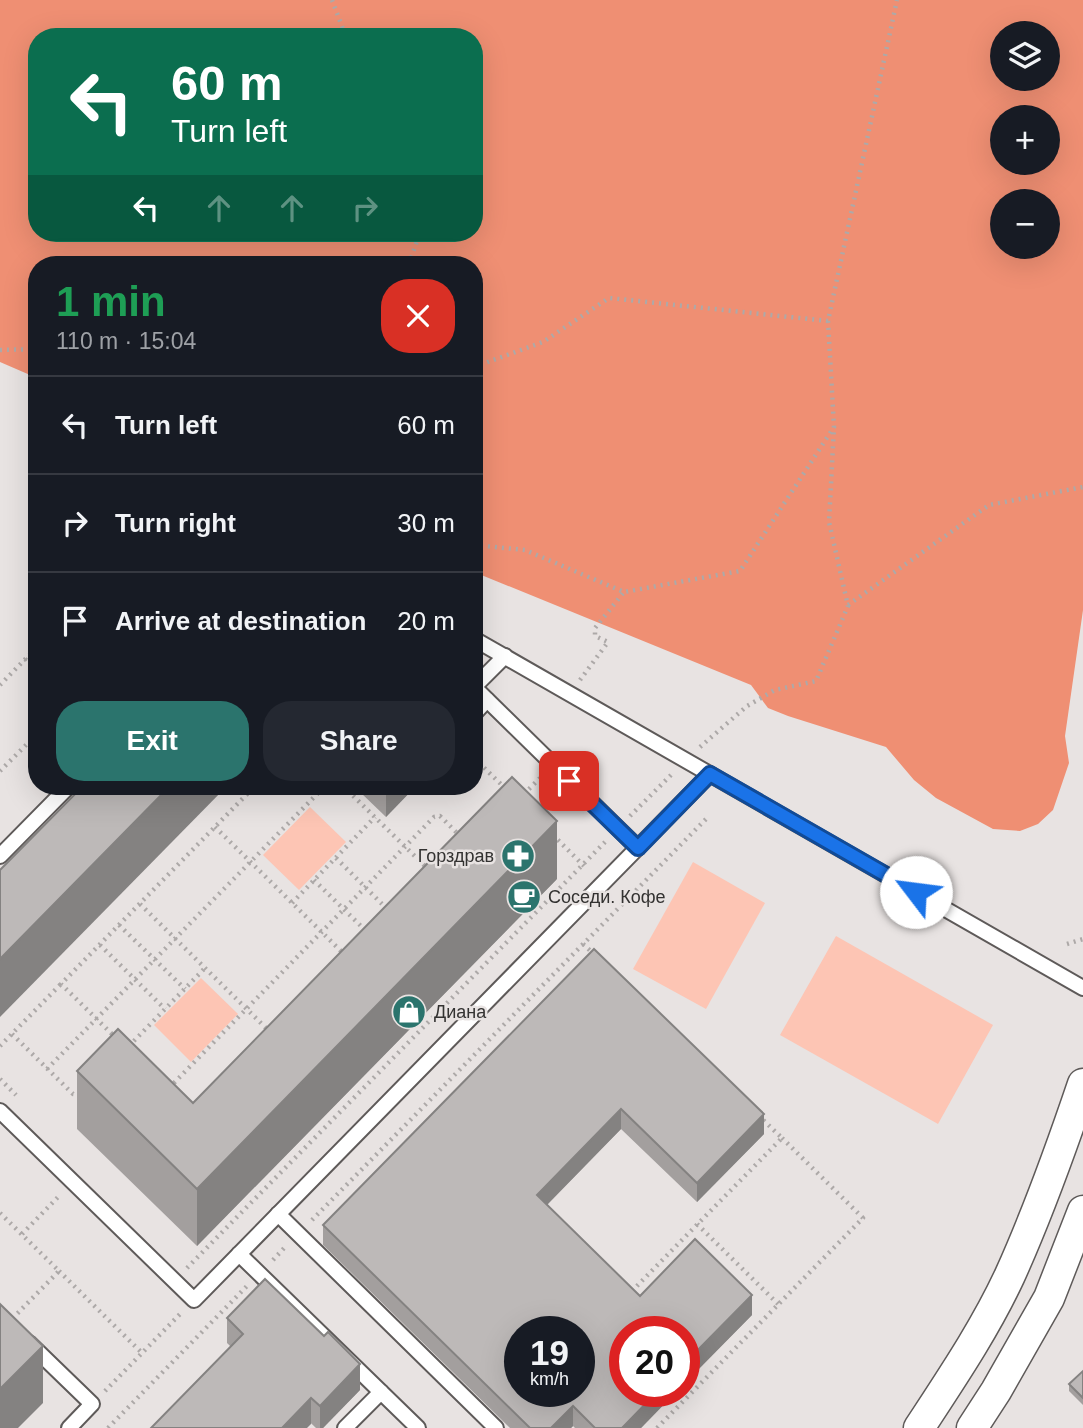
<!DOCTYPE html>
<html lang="en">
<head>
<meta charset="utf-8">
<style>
  :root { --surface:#171b24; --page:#242831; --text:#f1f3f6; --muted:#9ea1a6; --line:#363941; --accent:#2b746d }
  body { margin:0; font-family:Arial,sans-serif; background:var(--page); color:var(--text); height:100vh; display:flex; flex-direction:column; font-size:26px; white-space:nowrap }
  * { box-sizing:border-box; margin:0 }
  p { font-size:23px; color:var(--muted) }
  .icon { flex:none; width:38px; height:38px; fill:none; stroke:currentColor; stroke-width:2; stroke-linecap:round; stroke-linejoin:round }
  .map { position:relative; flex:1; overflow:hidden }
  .drawer { position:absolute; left:28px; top:256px; width:455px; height:539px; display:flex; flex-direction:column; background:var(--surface); border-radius:28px; box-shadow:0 7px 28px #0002 }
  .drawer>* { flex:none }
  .top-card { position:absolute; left:28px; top:28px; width:455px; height:214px; border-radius:28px; box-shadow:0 7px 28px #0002; background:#0b6e4f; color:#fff; overflow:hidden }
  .buttons { position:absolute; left:990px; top:21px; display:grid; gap:14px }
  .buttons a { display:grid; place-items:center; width:70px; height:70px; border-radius:50%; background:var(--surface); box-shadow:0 7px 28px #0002; font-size:35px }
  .speed { position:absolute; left:504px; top:1316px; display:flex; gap:14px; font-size:35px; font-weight:700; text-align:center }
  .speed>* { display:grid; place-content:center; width:91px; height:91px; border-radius:50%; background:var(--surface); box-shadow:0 7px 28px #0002; line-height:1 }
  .speed small { font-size:18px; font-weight:400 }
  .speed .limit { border:10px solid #d22; background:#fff; color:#111 }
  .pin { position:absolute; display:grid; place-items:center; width:60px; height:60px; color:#fff; margin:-30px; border-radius:14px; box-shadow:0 4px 10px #0006 }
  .me { position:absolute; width:77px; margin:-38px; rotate:300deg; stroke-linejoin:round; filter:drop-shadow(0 0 5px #0008) }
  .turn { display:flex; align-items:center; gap:24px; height:147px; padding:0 28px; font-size:32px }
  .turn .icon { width:91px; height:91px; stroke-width:2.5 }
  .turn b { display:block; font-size:49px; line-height:60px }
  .lanes { display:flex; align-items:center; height:66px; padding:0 28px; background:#0003; justify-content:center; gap:35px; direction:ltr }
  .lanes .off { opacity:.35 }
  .round { display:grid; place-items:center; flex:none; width:74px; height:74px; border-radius:28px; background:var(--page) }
  .overview { display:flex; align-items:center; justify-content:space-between; height:119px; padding:0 28px }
  h1 { font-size:42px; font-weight:700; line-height:52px; color:#1e9e55 }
  .button { display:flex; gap:14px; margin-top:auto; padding:14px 28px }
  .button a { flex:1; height:80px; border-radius:28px; background:var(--accent); color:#fff; font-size:28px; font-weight:700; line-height:80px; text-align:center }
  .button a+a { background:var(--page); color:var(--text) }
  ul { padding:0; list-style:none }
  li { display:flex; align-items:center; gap:21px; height:98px; padding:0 28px; border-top:2px solid var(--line) }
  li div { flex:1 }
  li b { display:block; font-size:26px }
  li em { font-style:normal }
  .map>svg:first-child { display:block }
</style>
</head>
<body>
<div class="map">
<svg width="1083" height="1428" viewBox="0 0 1083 1428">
  <rect width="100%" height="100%" fill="#e8e3e2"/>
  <g fill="#fdc5b4">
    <polygon points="310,807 346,842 299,890 263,855"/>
    <polygon points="693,862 765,903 706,1009 633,969"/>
    <polygon points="836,936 993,1025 938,1124 780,1035"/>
    <polygon points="201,978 238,1014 191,1062 154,1025"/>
  </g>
  <path fill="#ef8f73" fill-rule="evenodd" d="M0 0H1083V610L1065 736 1069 763 1053 810 1038 824 1020 831 993 829 936 798 914 780 886 747 788 716 768 708 751 685 474 572V264H37V378L0 362ZM1003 33H1048V79H1003ZM37 37H474V233H37ZM1003 117H1048V163H1003ZM1003 201H1048V247H1003Z"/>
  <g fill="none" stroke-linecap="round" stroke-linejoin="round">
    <g stroke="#5e5a59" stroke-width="18">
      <g id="lane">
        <polyline points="474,639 1083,988"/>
        <polyline points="474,687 638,848"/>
        <polyline points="474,687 505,656"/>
        <polyline points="474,714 487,700"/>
        <polyline points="0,856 69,786"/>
        <polyline points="0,1111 194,1300 710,774"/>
        <polyline points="278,1214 496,1428"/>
        <polyline points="239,1254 418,1428"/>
        <polyline points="29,1343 92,1404 69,1428"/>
        <polyline points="345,1428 381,1392"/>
      </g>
    </g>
    <g stroke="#5e5a59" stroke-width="33">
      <g id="street">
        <path d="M919 1428C951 1379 985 1329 1010 1275 1038 1213 1061 1149 1083 1084"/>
        <polyline points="972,1428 996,1391 1049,1298 1083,1211"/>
      </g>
    </g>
    <g stroke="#ada9a8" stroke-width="4.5" stroke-dasharray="2 5" stroke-linecap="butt">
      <polyline points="332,0 346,37"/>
      <polyline points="409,264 418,238 417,233"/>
      <polyline points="0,350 37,349"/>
      <polyline points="474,367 543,342 609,298 828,321"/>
      <polyline points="474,545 525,550 624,592 740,571 834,427 828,321 897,0"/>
      <polyline points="848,605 989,505 1083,487"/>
      <polyline points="25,659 37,670"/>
      <polyline points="580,680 608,642 595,636 595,628 624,592"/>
      <polyline points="0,685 37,647"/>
      <polyline points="700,747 747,706 775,690 816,681 848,606 829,522 834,427"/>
      <polyline points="474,758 507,790"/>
      <polyline points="0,771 37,734"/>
      <polyline points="343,786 429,870"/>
      <polyline points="524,794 540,778"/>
      <polyline points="630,816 671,775"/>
      <polyline points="215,827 345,955"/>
      <polyline points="553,835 584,866"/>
      <polyline points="336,858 389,911"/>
      <polyline points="314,880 366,931"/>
      <polyline points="292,903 375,817"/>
      <polyline points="140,904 269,1031"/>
      <polyline points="119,925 185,989"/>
      <polyline points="583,944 595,955"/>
      <polyline points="1067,944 1083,939"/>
      <polyline points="100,945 165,1009"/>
      <polyline points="12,1034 73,1094 81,1095"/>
      <polyline points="117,1039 61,984 255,786"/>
      <polyline points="0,1046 61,984"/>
      <polyline points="129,1046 205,968"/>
      <polyline points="47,1069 325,786"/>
      <polyline points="0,1079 16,1095"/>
      <polyline points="169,1088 434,817 440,816 461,837"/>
      <polyline points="0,1213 59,1271 10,1321"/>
      <polyline points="312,1220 706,819"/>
      <polyline points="697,1224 778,1304"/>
      <polyline points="22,1234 60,1195"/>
      <polyline points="273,1260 286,1246"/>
      <polyline points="187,1268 605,842"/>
      <polyline points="59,1271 142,1353"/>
      <polyline points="632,1291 782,1138 761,1118"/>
      <polyline points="105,1391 182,1312"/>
      <polyline points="108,1428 247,1286"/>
      <polyline points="657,1428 863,1218 782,1138"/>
    </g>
    <use href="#lane" stroke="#fff" stroke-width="14"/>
    <use href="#street" stroke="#fff" stroke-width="30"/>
  </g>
  <g fill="#a39f9e">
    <polygon points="359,786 416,786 386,817 359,791"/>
    <polygon points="557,879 197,1246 77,1129 77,1071 193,1103"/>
    <polygon points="594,949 764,1134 697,1202 621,1129 547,1205 640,1296 752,1315 684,1384 684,1332 677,1391 641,1428 575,1428 573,1426 571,1428 510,1428 323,1245 323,1225"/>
    <polygon points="227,1318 360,1390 323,1428 316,1428 227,1343"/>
    <polygon points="1083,1371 1083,1405 1069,1391 1069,1384"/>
  </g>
  <g fill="#848281">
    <polygon points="170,786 227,786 0,1017 0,959"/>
    <polygon points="386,786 416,786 386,817"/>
    <polygon points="557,821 557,879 197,1246 197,1189"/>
    <polygon points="621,1109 621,1129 537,1215 537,1195"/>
    <polygon points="764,1114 764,1134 697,1202 697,1183"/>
    <polygon points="752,1295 752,1315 684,1384 684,1364"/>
    <polygon points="43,1346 43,1403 18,1428 0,1428 0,1389"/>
    <polygon points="360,1364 360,1390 323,1428 320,1428 320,1406"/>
    <polygon points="658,1391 677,1391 641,1428 622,1428"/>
    <polygon points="311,1398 311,1424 307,1428 282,1428"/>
    <polygon points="573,1406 573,1426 571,1428 551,1428"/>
  </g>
  <g fill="#bdb9b8" stroke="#848281" stroke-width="2" fill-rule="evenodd">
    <polygon points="512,777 557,821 197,1189 77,1071 118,1029 193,1103"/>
    <polygon points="83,786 170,786 0,959 0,870"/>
    <path d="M594 949 764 1114 697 1183 621 1109 537 1195 640 1296 695 1239 752 1295 684 1364V1332H625V1391H658L622 1428H595L573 1406 551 1428H530L323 1225ZM520 1332H579V1391H520Z"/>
    <polygon points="265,1279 324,1336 328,1332 360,1364 320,1406 311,1398 282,1428 151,1428 243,1334 227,1318"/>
    <polygon points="0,1304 43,1346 0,1389"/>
    <polygon points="1083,1371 1083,1398 1069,1384"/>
  </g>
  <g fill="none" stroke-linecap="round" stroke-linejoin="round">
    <g stroke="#114b97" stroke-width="18">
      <polyline id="route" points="569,781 638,848 710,774 916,892"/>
    </g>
    <use href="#route" stroke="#1a73e8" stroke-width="12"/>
  </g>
  <defs>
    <g id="pharmacy-disc" transform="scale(1.75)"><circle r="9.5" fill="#2b746d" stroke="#e8e3e2"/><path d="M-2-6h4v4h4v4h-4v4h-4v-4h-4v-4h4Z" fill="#fff"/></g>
    <g id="cafe-disc" transform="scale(1.75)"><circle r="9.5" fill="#2b746d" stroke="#e8e3e2"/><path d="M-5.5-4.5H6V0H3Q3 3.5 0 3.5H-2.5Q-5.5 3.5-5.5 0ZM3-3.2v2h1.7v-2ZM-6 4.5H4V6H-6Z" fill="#fff"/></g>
    <g id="shop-disc" transform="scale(1.75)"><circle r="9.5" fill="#2b746d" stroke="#e8e3e2"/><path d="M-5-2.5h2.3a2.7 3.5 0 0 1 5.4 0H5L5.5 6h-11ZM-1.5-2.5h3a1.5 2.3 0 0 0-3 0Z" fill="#fff"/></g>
  </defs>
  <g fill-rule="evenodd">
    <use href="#pharmacy-disc" x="518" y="856"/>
    <use href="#cafe-disc" x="524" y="897"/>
    <use href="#shop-disc" x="409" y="1012"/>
  </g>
  <g text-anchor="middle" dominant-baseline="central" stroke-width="5" stroke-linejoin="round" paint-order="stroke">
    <g font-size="18" fill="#333231" stroke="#e8e3e2" text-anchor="start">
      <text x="494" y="856" text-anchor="end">Горздрав</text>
      <text x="548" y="897">Соседи. Кофе</text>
      <text x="434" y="1012">Диана</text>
    </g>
  </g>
</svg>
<div class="buttons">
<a><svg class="icon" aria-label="layers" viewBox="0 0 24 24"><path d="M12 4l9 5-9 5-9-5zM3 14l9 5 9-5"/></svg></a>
<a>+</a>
<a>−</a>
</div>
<div class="speed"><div>19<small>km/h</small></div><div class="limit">20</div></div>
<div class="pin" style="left:569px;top:781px;background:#d93025"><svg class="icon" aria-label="arrive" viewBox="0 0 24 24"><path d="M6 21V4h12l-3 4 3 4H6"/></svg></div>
<svg class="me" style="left:916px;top:892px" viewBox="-20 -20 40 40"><circle r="19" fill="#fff"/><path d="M0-13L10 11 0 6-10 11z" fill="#1a73e8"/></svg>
<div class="top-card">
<div class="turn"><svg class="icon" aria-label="left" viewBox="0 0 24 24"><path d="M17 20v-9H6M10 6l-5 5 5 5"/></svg><div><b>60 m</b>Turn left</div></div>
<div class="lanes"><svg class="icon" aria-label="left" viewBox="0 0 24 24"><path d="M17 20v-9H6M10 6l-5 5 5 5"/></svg><svg class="icon off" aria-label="ahead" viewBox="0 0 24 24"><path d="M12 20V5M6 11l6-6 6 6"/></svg><svg class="icon off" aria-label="ahead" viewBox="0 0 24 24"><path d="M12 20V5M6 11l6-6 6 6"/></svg><svg class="icon off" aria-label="right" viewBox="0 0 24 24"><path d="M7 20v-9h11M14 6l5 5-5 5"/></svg></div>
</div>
<section class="drawer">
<div class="overview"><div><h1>1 min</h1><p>110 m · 15:04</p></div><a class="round" style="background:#d93025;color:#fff"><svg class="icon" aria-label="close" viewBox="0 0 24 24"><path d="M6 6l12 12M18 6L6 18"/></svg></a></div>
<ul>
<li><svg class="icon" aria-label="left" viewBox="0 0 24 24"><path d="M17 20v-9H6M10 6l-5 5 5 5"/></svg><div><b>Turn left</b></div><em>60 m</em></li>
<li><svg class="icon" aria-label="right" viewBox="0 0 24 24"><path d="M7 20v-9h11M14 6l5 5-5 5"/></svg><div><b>Turn right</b></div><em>30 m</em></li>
<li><svg class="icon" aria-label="arrive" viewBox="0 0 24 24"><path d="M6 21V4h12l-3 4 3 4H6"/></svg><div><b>Arrive at destination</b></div><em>20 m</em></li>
</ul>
<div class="button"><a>Exit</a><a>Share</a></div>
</section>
</div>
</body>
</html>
